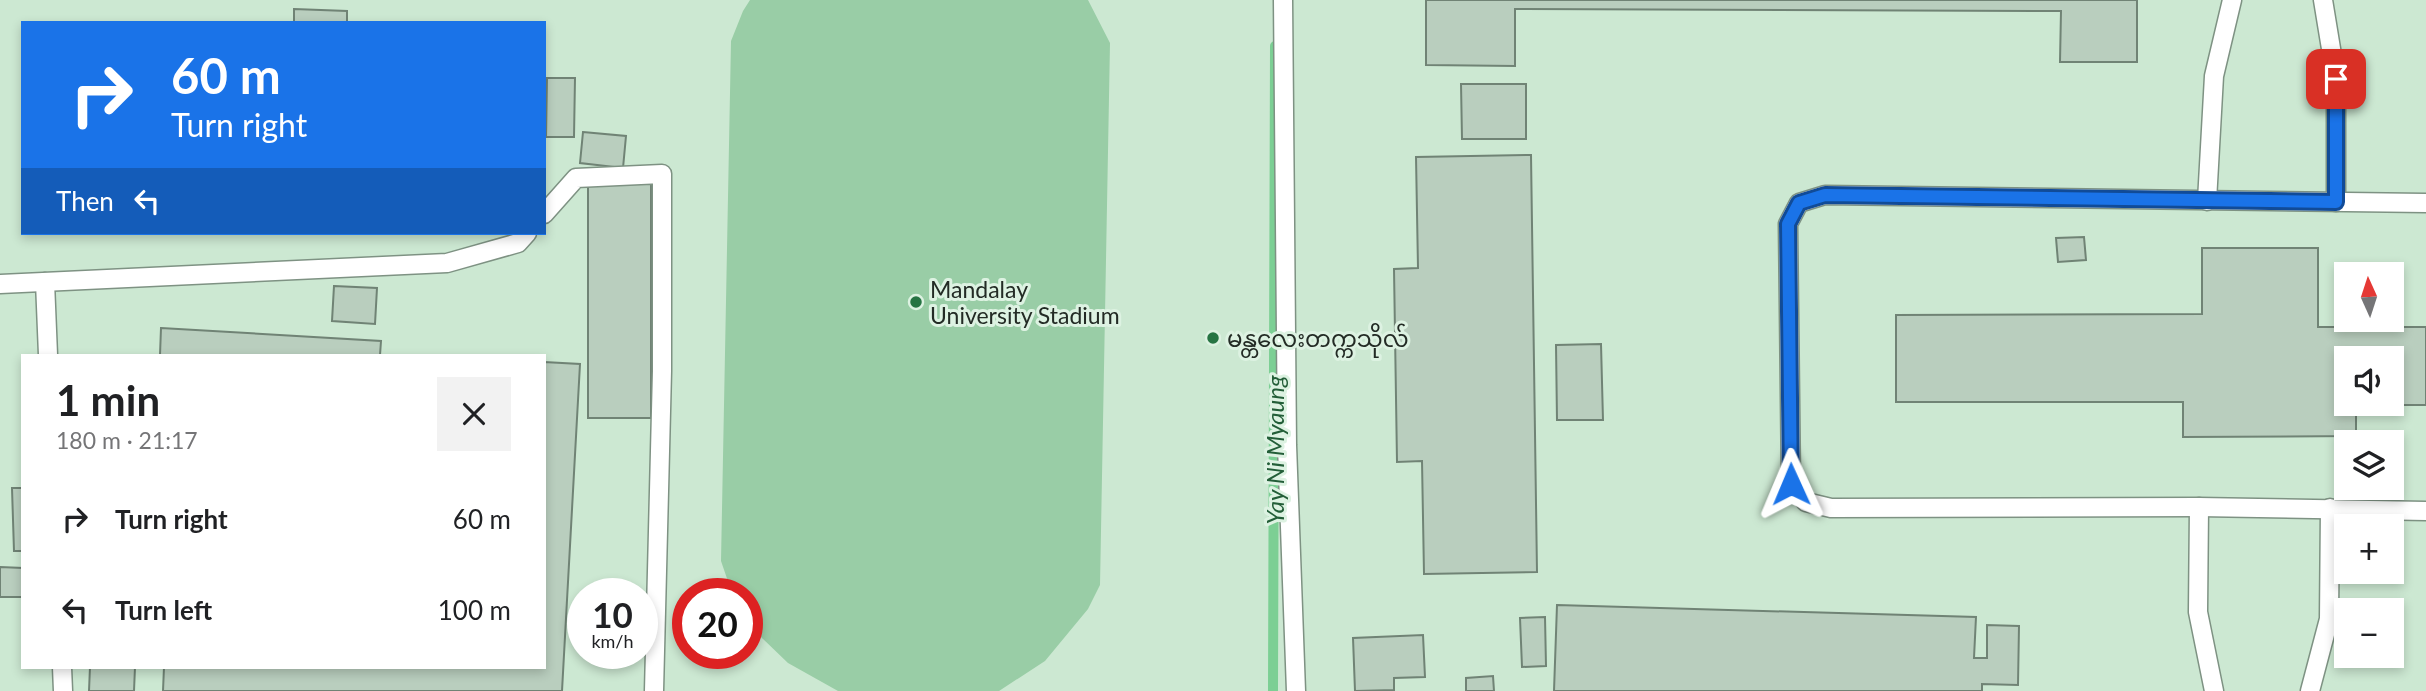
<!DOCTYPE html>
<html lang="en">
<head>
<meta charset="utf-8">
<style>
  :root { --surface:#fff; --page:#f2f2f2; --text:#202124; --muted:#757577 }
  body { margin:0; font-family:Lato,"Noto Sans Myanmar",sans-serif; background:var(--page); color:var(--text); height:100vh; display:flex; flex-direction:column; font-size:26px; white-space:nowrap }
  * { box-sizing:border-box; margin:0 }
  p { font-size:23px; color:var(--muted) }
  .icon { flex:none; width:38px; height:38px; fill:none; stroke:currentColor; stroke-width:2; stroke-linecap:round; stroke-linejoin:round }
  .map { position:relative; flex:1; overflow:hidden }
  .drawer { position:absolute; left:21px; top:354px; width:525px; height:315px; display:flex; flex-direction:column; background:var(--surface); border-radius:0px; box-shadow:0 4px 10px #0003 }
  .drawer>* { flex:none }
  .guide { position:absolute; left:21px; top:21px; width:525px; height:214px; border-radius:0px; box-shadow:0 4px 10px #0003; background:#1a73e8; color:#fff; overflow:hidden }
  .needle { width:46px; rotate:357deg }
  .buttons { position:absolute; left:2334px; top:262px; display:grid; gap:14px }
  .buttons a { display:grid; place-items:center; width:70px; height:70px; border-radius:0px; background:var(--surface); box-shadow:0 4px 10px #0003; font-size:35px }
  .speed { position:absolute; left:567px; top:578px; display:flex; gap:14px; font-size:35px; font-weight:700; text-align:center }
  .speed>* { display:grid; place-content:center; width:91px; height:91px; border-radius:50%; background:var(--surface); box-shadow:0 4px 10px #0003; line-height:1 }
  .speed small { font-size:18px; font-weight:400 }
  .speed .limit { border:10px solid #d22; background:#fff; color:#111 }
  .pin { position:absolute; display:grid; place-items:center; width:60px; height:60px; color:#fff; margin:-30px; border-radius:14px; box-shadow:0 4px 10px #0006 }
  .me { position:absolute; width:77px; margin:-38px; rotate:359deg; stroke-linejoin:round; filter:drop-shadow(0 0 5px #0008) }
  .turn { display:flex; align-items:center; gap:24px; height:147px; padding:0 35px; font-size:32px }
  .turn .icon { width:91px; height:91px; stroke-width:2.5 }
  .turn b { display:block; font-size:49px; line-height:60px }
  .then { display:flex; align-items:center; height:66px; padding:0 35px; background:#0003; gap:14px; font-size:26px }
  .round { display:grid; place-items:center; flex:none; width:74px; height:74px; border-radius:0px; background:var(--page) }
  .headline { display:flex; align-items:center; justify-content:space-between; height:119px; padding:0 35px }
  h1 { font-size:42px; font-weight:700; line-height:52px }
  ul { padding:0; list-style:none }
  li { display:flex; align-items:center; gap:21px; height:91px; padding:0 35px }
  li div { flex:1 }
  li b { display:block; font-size:26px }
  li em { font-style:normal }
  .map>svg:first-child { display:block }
</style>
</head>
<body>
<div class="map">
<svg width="2426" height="691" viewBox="0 0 2426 691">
  <rect width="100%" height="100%" fill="#ddf2e2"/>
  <path fill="#cce8d2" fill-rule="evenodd" d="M0 0H2426V691H0ZM23 23H544V233H23ZM2347 275H2392V320H2347ZM23 355H544V667H23ZM2347 359H2392V404H2347ZM2347 443H2392V488H2347ZM2347 527H2392V572H2347ZM583 593H642V653H583ZM688 593H747V653H688ZM2347 611H2392V656H2347Z"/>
  <polygon fill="#99cda6" points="750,0 1088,0 1110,43 1100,585 1088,609 1045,661 999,691 838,691 788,663 761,637 747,618 747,593 732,593 721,561 731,41 743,11"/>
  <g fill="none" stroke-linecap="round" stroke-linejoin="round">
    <polyline stroke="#7ccf94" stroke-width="10" points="1273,691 1275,46"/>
  </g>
  <g fill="#b9cebe" stroke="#708375" stroke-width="2" fill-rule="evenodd">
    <polygon points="1426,0 2137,0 2137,62 2060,62 2061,11 1515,9 1515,66 1426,65"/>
    <polygon points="294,9 347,11 347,23 294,23"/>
    <polygon points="547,78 575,78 574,137 546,137"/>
    <polygon points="1461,84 1526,84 1526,139 1462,139"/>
    <polygon points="583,132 626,136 623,168 580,163"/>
    <polygon points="1531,155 1537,572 1424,574 1422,461 1397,462 1394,269 1418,268 1416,157"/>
    <polygon points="588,182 651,183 651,418 588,418"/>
    <polygon points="2084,237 2086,260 2058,262 2056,238"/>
    <path d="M2202 248H2318V327H2426V405H2356V436L2183 437V402H1896V315L2202 314ZM2347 359H2392V404H2347Z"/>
    <polygon points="334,286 377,288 375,324 332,321"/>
    <polygon points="161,328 381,341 380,355 160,355"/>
    <polygon points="1601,344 1603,420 1557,420 1556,345"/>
    <polygon points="544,362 580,364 562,691 163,691 164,667 544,667"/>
    <polygon points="12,488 23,488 23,551 14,551"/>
    <polygon points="0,567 23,568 23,597 0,597"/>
    <polygon points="1557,605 1976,617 1974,658 1987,658 1987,625 2019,626 2018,685 1982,684 1982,691 1554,691"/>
    <polygon points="1545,617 1546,666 1522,667 1520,618"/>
    <polygon points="1423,635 1425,677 1394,678 1394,690 1355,691 1353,638"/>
    <polygon points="90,667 135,667 134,691 89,691"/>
    <polygon points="1493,676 1494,691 1466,691 1466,678"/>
  </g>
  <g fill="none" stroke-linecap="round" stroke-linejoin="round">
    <g stroke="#7e9283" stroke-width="21">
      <g id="lane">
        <polyline points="1283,0 1287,445 1296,691"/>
        <polyline points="2323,0 2336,79 2336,202"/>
        <polyline points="2207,201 2214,76 2232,0"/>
        <polyline points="2426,203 1825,195 1799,203 1788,224 1791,484 1806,502 1831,508 2199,507 2426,511"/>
        <polyline points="544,214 576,178 662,174 662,371 654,691"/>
        <polyline points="45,282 48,355"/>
        <polyline points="0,284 447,263 518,243 527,233"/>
        <polyline points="2199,507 2198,612 2214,691"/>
        <polyline points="62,667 63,691"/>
        <polyline points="2310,691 2329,619 2330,508"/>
      </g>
    </g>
    <use href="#lane" stroke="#fff" stroke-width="18"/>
  </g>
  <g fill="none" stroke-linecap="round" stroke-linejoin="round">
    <g stroke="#114b97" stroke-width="18">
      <polyline id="route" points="1791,484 1788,224 1799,203 1825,195 2336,202 2336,79"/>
    </g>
    <use href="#route" stroke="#1a73e8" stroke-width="12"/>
  </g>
  <g fill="#267443" stroke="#ddf2e2" stroke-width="2.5">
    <circle cx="916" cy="302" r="7"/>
    <circle cx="1213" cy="338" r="7"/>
  </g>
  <g text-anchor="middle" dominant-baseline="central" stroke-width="6" stroke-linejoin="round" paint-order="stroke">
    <g font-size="23" fill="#232b25" stroke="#ddf2e2" text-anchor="start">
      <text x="930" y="289">Mandalay<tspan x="930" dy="26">University Stadium</tspan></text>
      <text x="1227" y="338">မန္တလေးတက္ကသိုလ်</text>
    </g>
    <g font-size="24" font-style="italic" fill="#235e38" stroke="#ddf2e2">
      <text transform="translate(1274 450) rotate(-90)">Yay Ni Myaung</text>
    </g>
  </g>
</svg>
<div class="buttons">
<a><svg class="needle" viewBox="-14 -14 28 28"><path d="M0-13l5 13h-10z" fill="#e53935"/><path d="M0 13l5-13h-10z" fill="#757577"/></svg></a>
<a><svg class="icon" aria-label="sound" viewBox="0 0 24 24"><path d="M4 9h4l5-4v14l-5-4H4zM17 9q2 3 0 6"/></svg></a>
<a><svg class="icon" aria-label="layers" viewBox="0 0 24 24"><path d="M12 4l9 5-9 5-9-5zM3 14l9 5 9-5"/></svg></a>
<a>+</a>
<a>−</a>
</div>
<div class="speed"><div>10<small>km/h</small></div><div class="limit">20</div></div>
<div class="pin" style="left:2336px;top:79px;background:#d93025"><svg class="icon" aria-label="arrive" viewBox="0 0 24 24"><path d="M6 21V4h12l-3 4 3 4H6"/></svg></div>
<svg class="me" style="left:1791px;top:484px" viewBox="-20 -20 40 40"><path d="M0-17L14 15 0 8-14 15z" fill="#1a73e8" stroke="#fff" stroke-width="4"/></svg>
<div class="guide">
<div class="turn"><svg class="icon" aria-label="right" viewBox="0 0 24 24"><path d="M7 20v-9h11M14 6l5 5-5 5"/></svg><div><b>60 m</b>Turn right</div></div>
<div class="then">Then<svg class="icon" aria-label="left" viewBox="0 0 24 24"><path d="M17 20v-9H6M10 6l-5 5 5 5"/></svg></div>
</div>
<section class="drawer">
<div class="headline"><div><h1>1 min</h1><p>180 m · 21:17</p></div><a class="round"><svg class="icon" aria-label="close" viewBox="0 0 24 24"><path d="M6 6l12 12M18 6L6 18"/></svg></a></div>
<ul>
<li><svg class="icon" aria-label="right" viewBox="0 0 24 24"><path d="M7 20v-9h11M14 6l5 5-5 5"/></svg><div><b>Turn right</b></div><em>60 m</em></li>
<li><svg class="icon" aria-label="left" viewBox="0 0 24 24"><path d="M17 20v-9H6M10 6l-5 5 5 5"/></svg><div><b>Turn left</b></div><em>100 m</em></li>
</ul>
</section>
</div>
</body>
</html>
